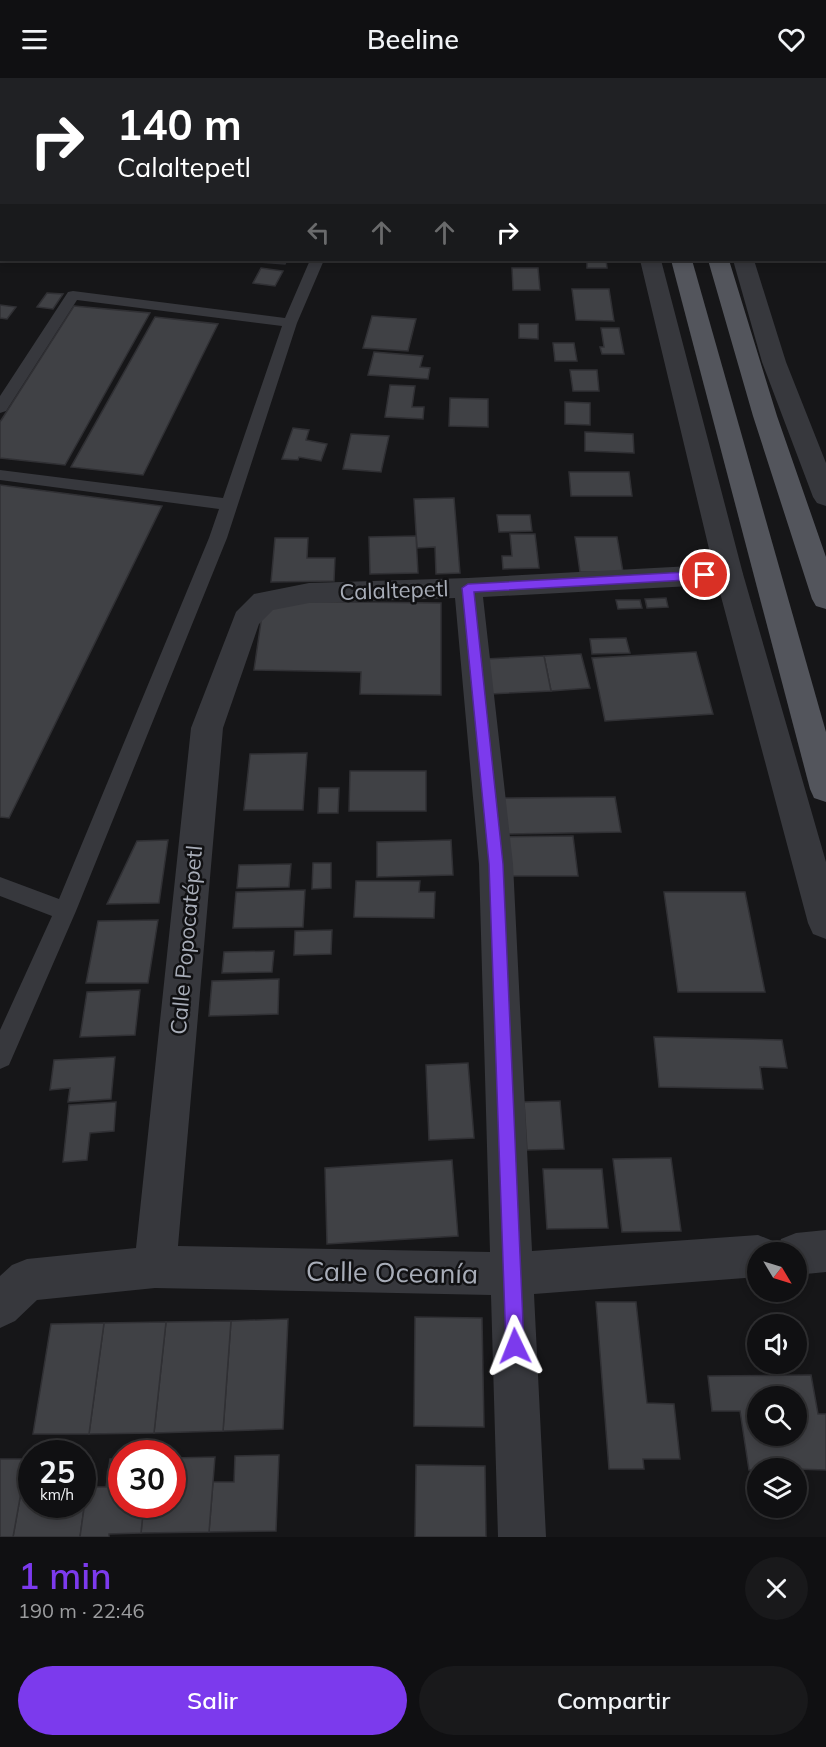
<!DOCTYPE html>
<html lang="es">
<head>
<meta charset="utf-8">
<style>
  :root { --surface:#101012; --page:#19191b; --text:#f1f3f6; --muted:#9c9d9f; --line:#303032; --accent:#7c3aed }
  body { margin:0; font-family:Mulish,sans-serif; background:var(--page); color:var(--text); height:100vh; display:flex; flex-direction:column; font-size:22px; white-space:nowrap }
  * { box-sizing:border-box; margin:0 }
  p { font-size:20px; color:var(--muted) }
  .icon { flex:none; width:33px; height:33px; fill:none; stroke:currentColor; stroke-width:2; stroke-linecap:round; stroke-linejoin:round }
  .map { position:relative; height:1459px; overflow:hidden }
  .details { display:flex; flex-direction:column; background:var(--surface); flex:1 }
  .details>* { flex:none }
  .top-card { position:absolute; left:0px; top:0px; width:826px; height:183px; box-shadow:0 3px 9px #0003,0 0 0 2px var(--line); background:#202124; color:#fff; overflow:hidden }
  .needle { width:39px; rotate:128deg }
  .tools { position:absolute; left:747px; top:1164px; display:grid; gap:12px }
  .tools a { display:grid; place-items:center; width:60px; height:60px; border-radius:50%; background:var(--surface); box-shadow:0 3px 9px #0003,0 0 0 2px var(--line); font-size:30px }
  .speed { position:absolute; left:18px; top:1362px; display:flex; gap:12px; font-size:30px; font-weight:700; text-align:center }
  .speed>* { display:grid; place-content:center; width:78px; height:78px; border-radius:50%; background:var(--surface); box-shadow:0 3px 9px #0003,0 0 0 2px var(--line); line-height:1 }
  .speed small { font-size:15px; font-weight:400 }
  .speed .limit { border:9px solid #d22; background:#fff; color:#111 }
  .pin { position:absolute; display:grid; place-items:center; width:51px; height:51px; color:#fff; margin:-26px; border:3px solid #fff; border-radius:50%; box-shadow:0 2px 6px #0007 }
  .me { position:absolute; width:66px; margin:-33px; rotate:358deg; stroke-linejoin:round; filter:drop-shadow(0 0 4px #0008) }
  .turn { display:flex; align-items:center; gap:21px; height:126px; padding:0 18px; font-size:27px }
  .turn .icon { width:78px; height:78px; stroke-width:2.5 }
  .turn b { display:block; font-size:42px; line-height:51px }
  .lanes { display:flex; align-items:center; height:57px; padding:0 18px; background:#0003; justify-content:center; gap:30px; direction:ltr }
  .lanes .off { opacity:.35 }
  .round { display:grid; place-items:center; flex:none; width:63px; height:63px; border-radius:32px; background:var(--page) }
  .head { display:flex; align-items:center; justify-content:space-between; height:102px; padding:0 18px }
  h1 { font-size:36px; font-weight:600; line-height:45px; color:var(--accent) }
  .cta { display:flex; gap:12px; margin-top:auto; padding:12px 18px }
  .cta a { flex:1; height:69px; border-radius:36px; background:var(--accent); color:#fff; font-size:24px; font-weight:600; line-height:69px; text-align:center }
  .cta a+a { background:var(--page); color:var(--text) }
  header { display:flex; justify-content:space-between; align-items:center; height:78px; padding:0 18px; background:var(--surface); font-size:27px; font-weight:600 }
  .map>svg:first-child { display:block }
</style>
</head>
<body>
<header><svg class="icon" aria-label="menu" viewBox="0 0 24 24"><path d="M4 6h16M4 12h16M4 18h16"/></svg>Beeline<svg class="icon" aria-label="heart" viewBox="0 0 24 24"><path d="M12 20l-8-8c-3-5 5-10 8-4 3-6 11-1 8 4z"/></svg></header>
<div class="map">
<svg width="826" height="1459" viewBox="0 0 826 1459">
  <rect width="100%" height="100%" fill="#161618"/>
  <g fill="#404145" stroke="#303034" stroke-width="1.5" fill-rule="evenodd">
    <polygon points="261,182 287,182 285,186 260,184"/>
    <polygon points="587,182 606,182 607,190 587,190"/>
    <polygon points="261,190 283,193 275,208 253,205"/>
    <polygon points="512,190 538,190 540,212 513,212"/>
    <polygon points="572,211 609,211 614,243 576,242"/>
    <polygon points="47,215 63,216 53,231 37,229"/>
    <polygon points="0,227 16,229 7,241 0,240"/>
    <polygon points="74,228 150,235 65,387 0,380 0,344"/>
    <polygon points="372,238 416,241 408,273 363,270"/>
    <polygon points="155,239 218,246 143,397 71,389"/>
    <polygon points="519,246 538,246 538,261 519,260"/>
    <polygon points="601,250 619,250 624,276 602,276 600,269 604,269"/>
    <polygon points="553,265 574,265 577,283 555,283"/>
    <polygon points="374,274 423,278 420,289 430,290 428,301 368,297"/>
    <polygon points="570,292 597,292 599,313 573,313"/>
    <polygon points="390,307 415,308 412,329 424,329 423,341 385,339"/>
    <polygon points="450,320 488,321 488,349 449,348"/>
    <polygon points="565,324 590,325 590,347 565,346"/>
    <polygon points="293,350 309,352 306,362 327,366 321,383 299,379 298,382 282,381"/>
    <polygon points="585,354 633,356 634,375 585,373"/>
    <polygon points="351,356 389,358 381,394 343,391"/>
    <polygon points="569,394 629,394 632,418 571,418"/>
    <polygon points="0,407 162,428 9,740 0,739"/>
    <polygon points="454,420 460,495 436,496 435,469 417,470 414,421"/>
    <polygon points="497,437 530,437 532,453 499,454"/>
    <polygon points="510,456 535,456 539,490 503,491 502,478 512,478"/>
    <polygon points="416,458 418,495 370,496 369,459"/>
    <polygon points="575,459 617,459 623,494 580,494"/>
    <polygon points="275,460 308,460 307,480 335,480 334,503 271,504"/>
    <polygon points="666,520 668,529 647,530 645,521"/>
    <polygon points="616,522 640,522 642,530 618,531"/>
    <polygon points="264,523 441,525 441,617 360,616 361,594 254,592"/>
    <polygon points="626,560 630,575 592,576 590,561"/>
    <polygon points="696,574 713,636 605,643 592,580"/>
    <polygon points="581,576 590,610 551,613 544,578"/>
    <polygon points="544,578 551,613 490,616 485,581"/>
    <polygon points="307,675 303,732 244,732 250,676"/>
    <polygon points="350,693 426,693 426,733 349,733"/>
    <polygon points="319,710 339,710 338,735 318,735"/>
    <polygon points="615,719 621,754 501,756 499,720"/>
    <polygon points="573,758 578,798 501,798 498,759"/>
    <polygon points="168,762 159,825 107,826 137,763"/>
    <polygon points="451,762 453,797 377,799 377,764"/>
    <polygon points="313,785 331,785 331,810 312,811"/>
    <polygon points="291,786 289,809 237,810 239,787"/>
    <polygon points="356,803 420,803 419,814 435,814 434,840 354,839"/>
    <polygon points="305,812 303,849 233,850 236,814"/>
    <polygon points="664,814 745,814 765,914 678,914"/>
    <polygon points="158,842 148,905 86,905 98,843"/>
    <polygon points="332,852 331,876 294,877 295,853"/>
    <polygon points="274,873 272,894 222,895 224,874"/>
    <polygon points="279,901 278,936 209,938 212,903"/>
    <polygon points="140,912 135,957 80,959 87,914"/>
    <polygon points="654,959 782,962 787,990 760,989 763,1011 659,1009"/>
    <polygon points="115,979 111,1021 68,1024 70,1010 50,1012 54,982"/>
    <polygon points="468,985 474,1060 429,1062 426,987"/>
    <polygon points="560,1023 564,1071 527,1072 524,1024"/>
    <polygon points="116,1024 114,1053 90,1055 87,1082 63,1084 69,1027"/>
    <polygon points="671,1080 681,1153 622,1154 613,1081"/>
    <polygon points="452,1082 458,1158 327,1166 325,1090"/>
    <polygon points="543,1091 602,1091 608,1150 547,1151"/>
    <polygon points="596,1224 636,1224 647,1325 674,1326 680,1381 643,1381 644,1391 609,1391"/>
    <polygon points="415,1239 482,1240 484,1349 414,1348"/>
    <polygon points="288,1241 283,1351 223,1353 231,1243"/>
    <polygon points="231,1243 223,1353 154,1355 166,1244"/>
    <polygon points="166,1244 154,1355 89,1356 104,1245"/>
    <polygon points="104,1245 89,1356 33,1356 51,1246"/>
    <path d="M811 1297 818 1336H826V1392L758 1390V1392H749L740 1333H712L708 1298ZM758 1318H796V1358H758Z"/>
    <polygon points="279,1377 276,1453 209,1454 213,1404 234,1404 235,1378"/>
    <polygon points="215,1379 209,1454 141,1455 144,1426 172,1426 172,1380"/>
    <polygon points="82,1380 91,1380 80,1459 13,1459 27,1381 32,1381 32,1426 82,1426"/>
    <polygon points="0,1381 27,1381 13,1459 0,1459"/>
    <polygon points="110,1381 122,1381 122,1426 144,1426 141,1455 109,1456 109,1459 80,1459 87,1409 106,1409"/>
    <polygon points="416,1387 485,1388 486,1459 415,1459"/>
  </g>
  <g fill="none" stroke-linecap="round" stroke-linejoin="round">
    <g fill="#37383d" fill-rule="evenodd">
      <rect x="298" y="0" width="12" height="2"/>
      <polygon points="310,182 324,182 297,245 227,460 76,833 9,987 0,991 0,952 52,838 0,818 0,799 59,821 209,460 219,431 0,402 0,392 223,420 282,248 77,222 6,333 0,335 0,318 68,214 73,213 285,240"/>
    </g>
    <g fill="#37383d" fill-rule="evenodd">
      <polygon points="58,0 76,0 77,2 59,2"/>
      <rect x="825" y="54" width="1" height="12"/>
      <path d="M729 486 739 489 743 496 739 503 729 506 483 519 513 786 532 1173 758 1157 773 1163 777 1172 781 1161 796 1155 826 1152V1194L796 1197V1174H758V1199L534 1216 546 1459H498L491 1217 155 1210 37 1222 15 1243 0 1250V1198L12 1187 27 1181 136 1170 191 650 236 534 254 516 309 505 468 500ZM455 520 479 786 490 1174 178 1168 223 650 259 546 273 532 309 525Z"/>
    </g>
    <g fill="#37383d" fill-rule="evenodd">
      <polygon points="623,0 641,0 642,2 624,2"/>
      <polygon points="690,0 708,0 709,2 691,2"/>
      <polygon points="640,182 661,182 743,496 826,784 826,861 813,856 808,845 715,496"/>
      <polygon points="733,182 754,182 786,284 826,385 826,428 817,425 813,419 762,284"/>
    </g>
    <g fill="#53555c" fill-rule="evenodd">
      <polygon points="639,0 657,0 658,2 640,2"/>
      <rect x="667" y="0" width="18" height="2"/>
      <polygon points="671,182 692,182 826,654 826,724 814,720 810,711"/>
      <polygon points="708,182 729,182 777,338 826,479 826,531 816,528 812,521 753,338"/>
    </g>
  </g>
  <polygon fill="#7c3aed" stroke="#51269a" stroke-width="1.5" points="705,493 711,497 705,501 474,514 503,786 524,1268 521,1274 515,1277 508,1274 506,1268 489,786 462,510 468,506"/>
  <g text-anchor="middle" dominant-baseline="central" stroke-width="5" stroke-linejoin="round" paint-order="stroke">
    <g font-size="22" fill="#a8adb8" stroke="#111113">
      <text transform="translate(394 512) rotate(-2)">Calaltepetl</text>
      <text transform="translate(186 862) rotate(-85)">Calle Popocatépetl</text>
    </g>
    <g font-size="27" fill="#a8adb8" stroke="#111113">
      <text transform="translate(392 1194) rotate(1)">Calle Oceanía</text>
    </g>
  </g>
</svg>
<div class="tools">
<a><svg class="needle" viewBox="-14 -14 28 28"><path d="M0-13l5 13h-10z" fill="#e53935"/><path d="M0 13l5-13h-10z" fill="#9c9d9f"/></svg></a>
<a><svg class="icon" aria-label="sound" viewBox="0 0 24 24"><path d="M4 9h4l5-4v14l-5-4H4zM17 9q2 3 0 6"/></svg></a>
<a><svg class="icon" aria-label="search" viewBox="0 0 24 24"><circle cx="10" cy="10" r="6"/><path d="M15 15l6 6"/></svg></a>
<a><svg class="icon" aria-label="layers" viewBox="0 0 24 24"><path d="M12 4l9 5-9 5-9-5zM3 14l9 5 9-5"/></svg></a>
</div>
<div class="speed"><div>25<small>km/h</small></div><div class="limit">30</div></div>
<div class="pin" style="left:705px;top:497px;background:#d93025"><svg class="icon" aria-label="arrive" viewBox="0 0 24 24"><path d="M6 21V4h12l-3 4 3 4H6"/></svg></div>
<svg class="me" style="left:515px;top:1268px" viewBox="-20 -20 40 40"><path d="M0-17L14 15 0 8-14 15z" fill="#7c3aed" stroke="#fff" stroke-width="4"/></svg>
<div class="top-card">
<div class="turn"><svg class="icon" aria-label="right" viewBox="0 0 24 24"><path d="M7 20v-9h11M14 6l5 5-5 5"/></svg><div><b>140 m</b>Calaltepetl</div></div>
<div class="lanes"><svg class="icon off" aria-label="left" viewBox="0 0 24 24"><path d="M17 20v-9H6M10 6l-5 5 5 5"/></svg><svg class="icon off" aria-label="ahead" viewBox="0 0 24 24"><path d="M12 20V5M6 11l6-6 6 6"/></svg><svg class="icon off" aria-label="ahead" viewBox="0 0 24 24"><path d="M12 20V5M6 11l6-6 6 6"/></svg><svg class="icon" aria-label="right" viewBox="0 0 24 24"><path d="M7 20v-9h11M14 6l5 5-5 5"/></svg></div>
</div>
</div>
<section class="details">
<div class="head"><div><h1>1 min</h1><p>190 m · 22:46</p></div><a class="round"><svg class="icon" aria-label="close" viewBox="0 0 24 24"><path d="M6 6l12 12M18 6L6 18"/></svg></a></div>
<div class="cta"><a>Salir</a><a>Compartir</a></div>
</section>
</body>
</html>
